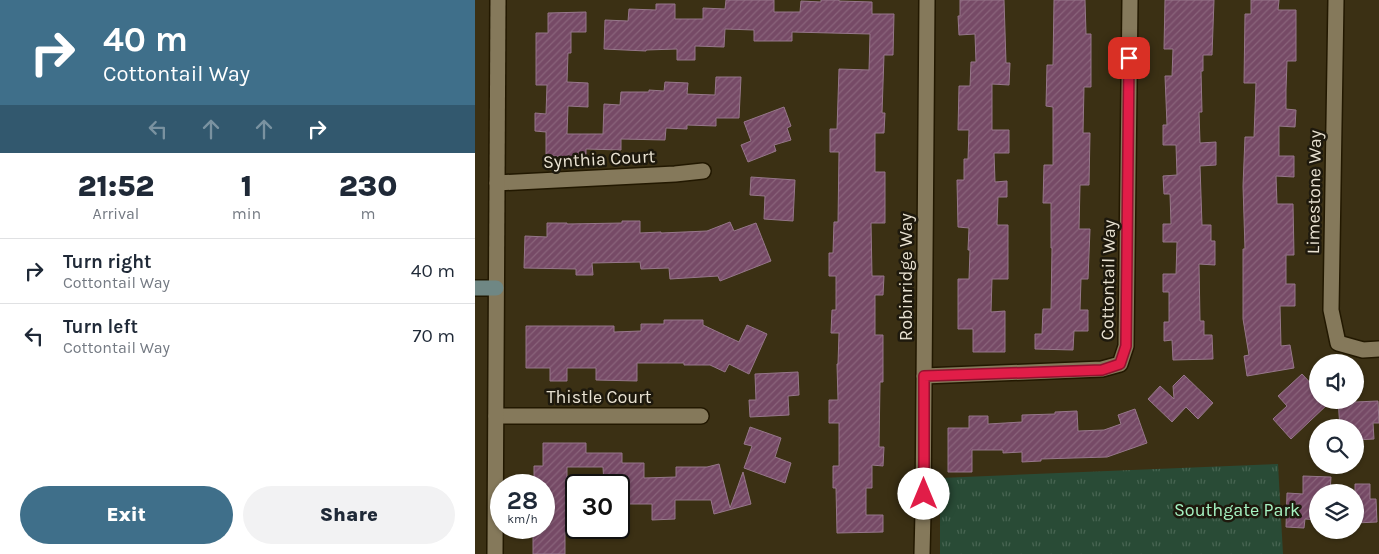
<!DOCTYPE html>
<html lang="en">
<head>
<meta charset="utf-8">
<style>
  :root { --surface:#fff; --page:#f2f2f3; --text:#1f2937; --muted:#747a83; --line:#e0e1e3; --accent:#3f6f8a }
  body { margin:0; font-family:Karla,sans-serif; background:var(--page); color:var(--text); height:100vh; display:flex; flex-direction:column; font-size:19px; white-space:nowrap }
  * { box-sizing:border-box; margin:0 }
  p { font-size:16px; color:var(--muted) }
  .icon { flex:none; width:28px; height:28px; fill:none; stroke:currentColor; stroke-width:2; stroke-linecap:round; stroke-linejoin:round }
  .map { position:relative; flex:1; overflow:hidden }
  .side { display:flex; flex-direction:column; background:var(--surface); width:475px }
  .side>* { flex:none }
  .banner { background:#3f6f8a; color:#fff; overflow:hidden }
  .tools { position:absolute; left:834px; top:354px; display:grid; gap:10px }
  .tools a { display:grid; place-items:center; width:55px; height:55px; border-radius:50%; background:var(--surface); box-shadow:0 1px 4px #0004; font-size:25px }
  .speed { position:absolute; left:15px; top:474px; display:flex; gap:10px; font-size:25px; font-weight:700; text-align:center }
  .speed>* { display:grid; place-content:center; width:65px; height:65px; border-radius:50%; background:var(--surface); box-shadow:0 1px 4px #0004; line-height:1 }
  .speed small { font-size:12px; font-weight:400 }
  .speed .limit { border:2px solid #111; border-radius:8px; background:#fff; color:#111 }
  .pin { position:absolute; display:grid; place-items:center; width:42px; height:42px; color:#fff; margin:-21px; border-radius:10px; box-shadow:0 2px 8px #0006 }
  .me { position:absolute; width:55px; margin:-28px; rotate:0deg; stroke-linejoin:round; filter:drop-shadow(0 0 4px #0008) }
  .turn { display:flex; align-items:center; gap:18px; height:105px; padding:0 20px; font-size:22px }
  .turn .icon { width:65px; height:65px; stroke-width:2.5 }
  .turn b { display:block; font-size:35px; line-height:42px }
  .lanes { display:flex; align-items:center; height:48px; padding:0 20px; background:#0003; justify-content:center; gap:25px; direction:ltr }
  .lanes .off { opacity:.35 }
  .eta { display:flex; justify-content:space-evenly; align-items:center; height:85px; text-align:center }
  .eta b { font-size:30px; font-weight:800; line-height:35px }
  .cta { display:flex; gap:10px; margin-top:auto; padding:10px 20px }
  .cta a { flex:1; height:58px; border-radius:30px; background:var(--accent); color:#fff; font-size:20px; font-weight:800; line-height:58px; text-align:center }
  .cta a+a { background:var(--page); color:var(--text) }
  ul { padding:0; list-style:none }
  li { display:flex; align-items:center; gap:15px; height:65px; padding:0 20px; border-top:1px solid var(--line) }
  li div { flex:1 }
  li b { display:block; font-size:19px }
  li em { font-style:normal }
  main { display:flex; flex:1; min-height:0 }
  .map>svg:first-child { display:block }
</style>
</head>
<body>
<main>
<section class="side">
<div class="banner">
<div class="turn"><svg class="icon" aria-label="right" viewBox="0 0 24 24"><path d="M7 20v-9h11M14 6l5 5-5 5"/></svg><div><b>40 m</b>Cottontail Way</div></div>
<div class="lanes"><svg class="icon off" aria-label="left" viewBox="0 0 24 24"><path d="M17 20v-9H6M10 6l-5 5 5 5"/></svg><svg class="icon off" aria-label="ahead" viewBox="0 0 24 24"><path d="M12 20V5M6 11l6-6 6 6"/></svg><svg class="icon off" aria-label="ahead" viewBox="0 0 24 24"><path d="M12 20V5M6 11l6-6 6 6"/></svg><svg class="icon" aria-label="right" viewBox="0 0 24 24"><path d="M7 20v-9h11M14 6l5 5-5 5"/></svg></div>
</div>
<div class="eta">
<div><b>21:52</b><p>Arrival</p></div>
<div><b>1</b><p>min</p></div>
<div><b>230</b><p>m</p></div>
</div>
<ul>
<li><svg class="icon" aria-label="right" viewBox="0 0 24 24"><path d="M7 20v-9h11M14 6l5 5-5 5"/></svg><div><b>Turn right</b><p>Cottontail Way</p></div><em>40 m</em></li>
<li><svg class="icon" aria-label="left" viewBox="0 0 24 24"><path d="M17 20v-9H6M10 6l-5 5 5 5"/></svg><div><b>Turn left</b><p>Cottontail Way</p></div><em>70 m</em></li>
</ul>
<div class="cta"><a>Exit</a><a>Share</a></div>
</section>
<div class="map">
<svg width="904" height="554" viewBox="0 0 904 554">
  <defs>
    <pattern id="park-tufts" width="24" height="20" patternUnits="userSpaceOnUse" patternTransform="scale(1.25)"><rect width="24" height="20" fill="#294b36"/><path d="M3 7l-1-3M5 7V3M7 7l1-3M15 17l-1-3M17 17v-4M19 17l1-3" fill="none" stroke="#486552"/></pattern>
    <pattern id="building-hatch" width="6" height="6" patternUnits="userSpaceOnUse" patternTransform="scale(1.25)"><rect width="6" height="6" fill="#764a66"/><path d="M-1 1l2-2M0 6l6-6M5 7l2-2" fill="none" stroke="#8a647b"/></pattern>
  </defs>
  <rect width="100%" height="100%" fill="#3b3014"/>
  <polygon fill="url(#park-tufts)" points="803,464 808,554 465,554 465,478"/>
  <g fill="url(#building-hatch)" stroke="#96778a">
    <polygon points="251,0 299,0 299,12 325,12 326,1 346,2 346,0 364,0 364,1 397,2 397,14 419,14 418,55 409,55 407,113 410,113 409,133 400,133 400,172 410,172 410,223 396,223 397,276 409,276 408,295 400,295 400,335 408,335 408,382 405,382 404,447 409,447 408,466 397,465 397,488 391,488 391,515 408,515 408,532 362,533 361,488 358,488 358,466 364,466 364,423 354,423 354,400 363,400 362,364 363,364 364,333 356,333 357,310 361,310 361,276 354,276 354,253 358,253 359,222 363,222 364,152 355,152 355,129 362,129 364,69 394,70 395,34 317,32 317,41 279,41 279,30 250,29 249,47 220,46 220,60 202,60 202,49 171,50 171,51 129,49 130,20 153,21 154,9 181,10 181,4 200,4 200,19 228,19 228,8 250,9"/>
    <polygon points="485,0 529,0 531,63 535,63 534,85 517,84 517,130 534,130 534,153 519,153 520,182 532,181 532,197 523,197 522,225 533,225 533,279 517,279 516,312 530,311 530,352 498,352 498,329 483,329 483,279 494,279 495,250 493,250 494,228 483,227 482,180 489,180 489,159 493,159 494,130 483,130 484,86 495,86 496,62 501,62 500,34 484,35 483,16 485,16"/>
    <polygon points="579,0 610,0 611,34 616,34 616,87 609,87 608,133 615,133 614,185 605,185 604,229 615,229 613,279 606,279 605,310 613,310 613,331 599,331 598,350 560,349 560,334 567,334 568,309 576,309 577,248 576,248 576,203 568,203 569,165 578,165 578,107 571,106 572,65 578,65"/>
    <polygon points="690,0 739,0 737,55 728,55 728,71 726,71 727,112 724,112 725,143 741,142 741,165 725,166 727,225 736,225 736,241 740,241 740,265 724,264 725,321 729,321 729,335 737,335 738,359 698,360 697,340 689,341 689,322 694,322 694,292 688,292 688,274 701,274 702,242 688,242 688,224 696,224 695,194 689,194 688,176 702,175 701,145 688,145 688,125 692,125 690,76 697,76 698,49 689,49"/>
    <polygon points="776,0 804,0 803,10 821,10 821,61 812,61 811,90 811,109 821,110 820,127 804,126 804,156 819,156 819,177 801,176 802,204 818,204 819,255 811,255 811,284 820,284 820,306 805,306 806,346 815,345 819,368 772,376 769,356 774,355 768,319 768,249 770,249 768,186 770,137 779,137 781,83 769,83 770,14 776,14"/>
    <polygon points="111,12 111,32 96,32 96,53 93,53 92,82 113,83 113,107 93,106 92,134 128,134 129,104 145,105 146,92 174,92 174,90 189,91 190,82 213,83 212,94 240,95 241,77 266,77 264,118 241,118 241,126 212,125 212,129 191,128 190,140 146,139 146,150 111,149 111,157 71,156 71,132 60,131 60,113 71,114 72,85 61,85 61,33 73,33 73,13"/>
    <polygon points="309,107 316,126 312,128 316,140 299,145 301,151 273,162 266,145 276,141 269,122"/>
    <polygon points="276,177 320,180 318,221 289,219 290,196 275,195"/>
    <polygon points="147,221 165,221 165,233 186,232 186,233 232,231 255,222 259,231 281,223 296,261 245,281 243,276 195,279 194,268 166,269 165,262 117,263 118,275 101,275 101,269 49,268 50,236 72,237 72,223 92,223 92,224 147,223"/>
    <polygon points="189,320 228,320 228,325 264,342 272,325 292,334 274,374 254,364 250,372 235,365 209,365 209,363 162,363 162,381 121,380 121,368 92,368 92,381 75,381 75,368 51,368 51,326 139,326 139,332 166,331 166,324 189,324"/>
    <polygon points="323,372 324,395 313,396 314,415 275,417 274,400 281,400 280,374"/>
    <polygon points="827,374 842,390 842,400 851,400 854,403 816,439 798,419 812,406 803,396"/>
    <polygon points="709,375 738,403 723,419 711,407 697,422 673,399 685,386 699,399 698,386"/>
    <polygon points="863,400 880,400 880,402 903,401 904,423 898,423 899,439 880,440 880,428 865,428"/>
    <polygon points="660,409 672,443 632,457 566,459 566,461 547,462 547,452 528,453 528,450 497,450 497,472 473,472 473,428 494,428 494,416 513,416 513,424 547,422 547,415 580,414 580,412 602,411 603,431 629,430 646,424 643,415"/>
    <polygon points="275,427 306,438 300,457 316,463 310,483 269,468 277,446 269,444"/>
    <polygon points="68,443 111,443 111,453 147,453 147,463 169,463 169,478 201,477 201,467 232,467 244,464 255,508 268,472 276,504 239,514 236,500 200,500 200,519 177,520 177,504 148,504 147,485 129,485 128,467 92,467 92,494 101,494 101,533 90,533 90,554 58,554 58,528 69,528 69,514 71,514 70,483 59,483 59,466 68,466"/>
    <polygon points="828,476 856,477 855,492 842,492 842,520 830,519 829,528 811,527 812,493 828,494"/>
    <polygon points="880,484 895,484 895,499 901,499 902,522 880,523"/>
  </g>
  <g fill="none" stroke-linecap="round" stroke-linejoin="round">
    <g stroke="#221800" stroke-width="18">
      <g id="street">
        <polyline points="861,0 856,310 863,343 888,350 904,349"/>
        <polyline points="22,183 200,174 228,171"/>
        <polyline points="449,376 627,369 645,364 651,346 655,0"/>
        <polyline points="21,416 226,416"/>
        <polyline points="20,554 23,0"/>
        <polyline points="447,554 448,513 452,0"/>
      </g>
    </g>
    <g stroke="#221800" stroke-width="18">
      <polyline id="secondary" points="0,288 21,288"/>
    </g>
    <use href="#street" stroke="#85795b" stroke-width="15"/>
    <use href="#secondary" stroke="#6f8784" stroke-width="15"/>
  </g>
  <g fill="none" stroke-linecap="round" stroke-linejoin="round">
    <g stroke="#92132f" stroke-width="12">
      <polyline id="route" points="449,494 449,376 627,370 645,364 651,346 654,58"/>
    </g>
    <use href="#route" stroke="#e11d48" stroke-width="9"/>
  </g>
  <g text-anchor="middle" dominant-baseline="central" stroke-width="5" stroke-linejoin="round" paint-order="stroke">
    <g font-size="18" fill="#e9e2d2" stroke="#1e190d">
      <text transform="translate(124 159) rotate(-3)">Synthia Court</text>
      <text transform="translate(839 192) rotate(-89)">Limestone Way</text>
      <text transform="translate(431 277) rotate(-90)">Robinridge Way</text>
      <text transform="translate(633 280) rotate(-89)">Cottontail Way</text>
      <text x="124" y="397">Thistle Court</text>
    </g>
    <g font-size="18" fill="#a6f3c2" stroke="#1e190d">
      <text x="762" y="510">Southgate Park</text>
    </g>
  </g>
</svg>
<div class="tools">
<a><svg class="icon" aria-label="sound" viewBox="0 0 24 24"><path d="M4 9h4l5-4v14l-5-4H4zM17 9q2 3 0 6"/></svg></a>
<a><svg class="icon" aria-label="search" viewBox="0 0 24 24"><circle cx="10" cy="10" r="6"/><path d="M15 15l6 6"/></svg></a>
<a><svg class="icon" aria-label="layers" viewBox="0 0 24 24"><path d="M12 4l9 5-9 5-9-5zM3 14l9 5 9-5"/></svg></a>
</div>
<div class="speed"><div>28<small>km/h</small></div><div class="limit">30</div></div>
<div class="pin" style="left:654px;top:58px;background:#d93025"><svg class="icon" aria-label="arrive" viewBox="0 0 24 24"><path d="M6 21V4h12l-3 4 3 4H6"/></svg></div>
<svg class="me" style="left:449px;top:494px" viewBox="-20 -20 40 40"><circle r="19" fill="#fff"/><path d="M0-13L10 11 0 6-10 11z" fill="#e11d48"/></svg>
</div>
</main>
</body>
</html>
